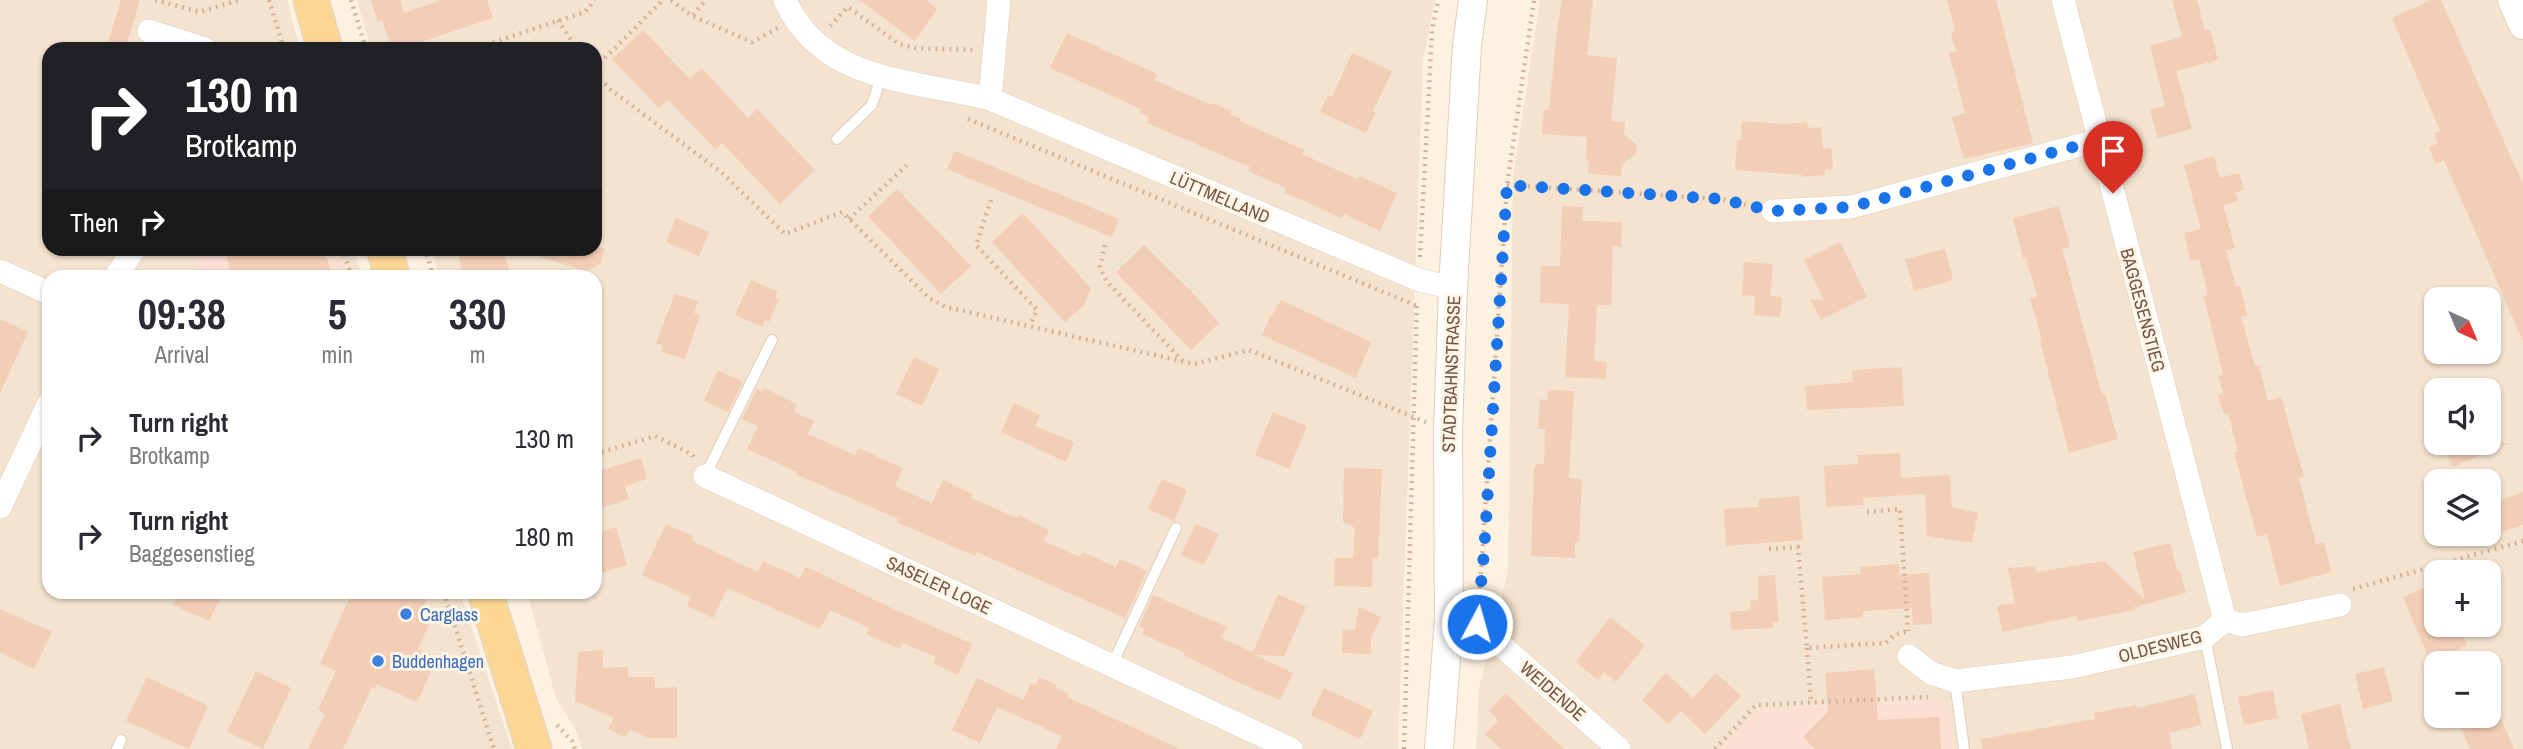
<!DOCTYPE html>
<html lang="en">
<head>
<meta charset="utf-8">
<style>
  :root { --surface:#fff; --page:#f2f2f3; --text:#2b2b33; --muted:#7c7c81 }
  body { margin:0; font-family:"Archivo Narrow",sans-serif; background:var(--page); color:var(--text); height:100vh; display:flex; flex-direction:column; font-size:26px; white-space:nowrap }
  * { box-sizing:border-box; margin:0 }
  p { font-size:23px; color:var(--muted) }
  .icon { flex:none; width:38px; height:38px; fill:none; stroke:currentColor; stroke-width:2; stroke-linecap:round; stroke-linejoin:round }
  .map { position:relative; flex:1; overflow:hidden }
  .drawer { position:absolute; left:42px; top:270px; width:560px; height:329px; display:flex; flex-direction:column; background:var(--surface); border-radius:21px; box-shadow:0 2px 5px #0004 }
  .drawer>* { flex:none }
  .guide { position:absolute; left:42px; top:42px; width:560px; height:214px; border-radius:21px; box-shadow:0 2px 5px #0004; background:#202124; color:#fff; overflow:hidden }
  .needle { width:46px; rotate:136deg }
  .buttons { position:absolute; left:2424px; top:287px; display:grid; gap:14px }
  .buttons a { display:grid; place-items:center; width:77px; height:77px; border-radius:14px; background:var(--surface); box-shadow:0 2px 5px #0004; font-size:35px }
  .pin { position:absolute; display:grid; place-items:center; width:60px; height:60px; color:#fff; margin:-72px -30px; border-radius:50% 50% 50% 0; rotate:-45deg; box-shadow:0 0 7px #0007 }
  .pin .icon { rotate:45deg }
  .me { position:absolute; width:77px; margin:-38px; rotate:6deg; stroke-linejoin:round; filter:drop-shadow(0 0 5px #0008) }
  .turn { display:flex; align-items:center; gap:24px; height:147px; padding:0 28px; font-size:32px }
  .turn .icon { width:91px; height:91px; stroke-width:2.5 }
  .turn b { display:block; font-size:49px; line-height:60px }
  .then { display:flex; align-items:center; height:66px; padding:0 28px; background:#0003; gap:14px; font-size:26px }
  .eta { display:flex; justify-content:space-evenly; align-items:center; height:119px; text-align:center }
  .eta b { font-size:42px; font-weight:700; line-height:49px }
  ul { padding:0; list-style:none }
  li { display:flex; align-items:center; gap:21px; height:98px; padding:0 28px }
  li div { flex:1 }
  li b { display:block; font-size:26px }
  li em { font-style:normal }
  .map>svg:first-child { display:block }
</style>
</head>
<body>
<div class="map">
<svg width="2523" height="749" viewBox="0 0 2523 749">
  <rect width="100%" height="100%" fill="#fdf1e0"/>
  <g fill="#f4e3ce" fill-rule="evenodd">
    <polygon points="0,0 287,0 300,49 49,49 49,248 354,249 361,276 49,276 49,592 460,592 512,749 0,749"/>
    <polygon points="357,0 1435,0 1423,61 1398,749 582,749 576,730 556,698 527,592 595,592 595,276 439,276 432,249 595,248 595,49 371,49"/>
    <path d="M1540 0H2523V749H1954L1946 701 1760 709 1721 749H1476L1479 689 1508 570 1513 176ZM2436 299H2488V352H2436ZM2436 390H2488V443H2436ZM2436 481H2488V534H2436ZM2436 572H2488V625H2436ZM2436 663H2488V716H2436Z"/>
  </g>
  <g fill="#fddfd3">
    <polygon points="190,249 336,249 345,276 199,276"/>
    <polygon points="1947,701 1954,749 1721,749 1760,709"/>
  </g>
  <g fill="#f3ceb7">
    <polygon points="121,0 140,0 125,49 106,49"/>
    <polygon points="371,0 400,0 404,13 442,0 487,0 493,18 400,49 392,49 382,20 378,22"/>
    <polygon points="859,0 926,0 937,9 915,41"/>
    <polygon points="1562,0 1593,0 1587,55 1617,58 1611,121 1625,122 1624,134 1636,144 1637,149 1635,154 1622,164 1621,176 1588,174 1589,161 1586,161 1587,137 1542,134 1544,110 1549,110 1557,30"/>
    <polygon points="1947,0 1996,0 2033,143 1964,159 1952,117 1965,113 1949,53 1956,51 1951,33 1955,30"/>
    <polygon points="2172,0 2197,0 2205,31 2210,29 2218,60 2176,71 2192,129 2158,138 2150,110 2165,106 2150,46 2182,37"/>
    <polygon points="2431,0 2441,0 2523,184 2523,341 2444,160 2436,164 2429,147 2438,143 2434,134 2440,131 2392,18"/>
    <polygon points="643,30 690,79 702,68 748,118 757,109 815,170 780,204 722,143 715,149 668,100 659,108 612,59"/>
    <polygon points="1067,33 1157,74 1154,80 1211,105 1212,103 1231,111 1230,114 1241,119 1240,121 1304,150 1302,154 1357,179 1359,176 1397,193 1380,231 1344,214 1342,218 1284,192 1286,188 1248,171 1250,167 1147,123 1149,117 1140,112 1141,109 1050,68"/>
    <polygon points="1352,53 1392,71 1373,111 1375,113 1366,133 1320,112 1328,95 1332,97"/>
    <polygon points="1742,121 1785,124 1807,122 1808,128 1821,127 1823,149 1831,148 1833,169 1825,170 1825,175 1802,177 1802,175 1735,170 1737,140 1741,140"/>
    <polygon points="955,151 1119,219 1112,237 947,169"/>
    <polygon points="2214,156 2220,178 2239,173 2244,190 2236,192 2238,201 2223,205 2235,248 2226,250 2236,287 2240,286 2247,316 2241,317 2255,366 2259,365 2268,401 2281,397 2304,477 2299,478 2316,544 2324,542 2331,572 2280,586 2267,534 2257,537 2234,452 2238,451 2228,413 2224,414 2218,395 2223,394 2218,376 2223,374 2204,296 2208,295 2199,259 2191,261 2184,233 2201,229 2184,165"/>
    <polygon points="897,189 971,266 941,294 868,216"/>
    <polygon points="1562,206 1583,207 1582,221 1622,222 1621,247 1613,246 1611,305 1597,305 1594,361 1607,362 1606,379 1565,377 1569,304 1540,303 1541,266 1560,266"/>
    <polygon points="2059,206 2070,247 2062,249 2102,395 2105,394 2118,439 2069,453 2040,341 2042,341 2030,298 2037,296 2026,258 2023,259 2013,218"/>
    <polygon points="1023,213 1091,288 1084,305 1065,322 992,242"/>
    <polygon points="676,218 709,232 699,256 666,242"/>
    <polygon points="1840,242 1867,297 1821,320 1810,299 1824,300 1804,260"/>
    <polygon points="1144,245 1195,295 1219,323 1191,350 1116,272"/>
    <polygon points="224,248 324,248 332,276 232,276"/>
    <polygon points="456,248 503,248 511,276 464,276"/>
    <polygon points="529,248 605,248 600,264 586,271 528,253"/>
    <polygon points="1945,249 1953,280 1914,291 1905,259"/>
    <polygon points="1744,262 1773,264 1770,296 1782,297 1780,317 1754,315 1755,296 1742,295"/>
    <polygon points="751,280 778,292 775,298 779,299 769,322 765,320 762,327 735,315"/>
    <polygon points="675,294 698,301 694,313 700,315 685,359 661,352 663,346 656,343"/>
    <polygon points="1281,300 1371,342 1356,378 1262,335 1271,315 1272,316"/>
    <polygon points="0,319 28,332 0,393"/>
    <polygon points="914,357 939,369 922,406 896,394"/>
    <polygon points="1902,367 1904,406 1807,410 1805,386 1853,382 1852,370"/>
    <polygon points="718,370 743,382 728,412 704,401"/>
    <polygon points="764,388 797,404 794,412 814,421 808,434 855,455 858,448 903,468 895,486 932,503 943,480 972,494 971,498 1017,518 1018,515 1049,530 1043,541 1080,557 1082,552 1116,567 1120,559 1147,571 1125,618 977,552 975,556 922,533 897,522 898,519 796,474 797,472 747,449 758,426 742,419 757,389 762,391"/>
    <polygon points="1548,390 1574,391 1569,478 1582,479 1579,542 1575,542 1575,558 1531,556 1534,470 1536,464 1544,464 1545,429 1538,429 1540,399 1547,400"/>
    <polygon points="1014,403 1040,415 1035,426 1074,442 1066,462 1001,432"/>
    <polygon points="1273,412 1307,426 1289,469 1255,455"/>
    <polygon points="2462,443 2509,443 2453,467 2445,450"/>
    <polygon points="1900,453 1901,478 1950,475 1952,507 1978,513 1972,543 1927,536 1925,494 1863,498 1863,505 1826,507 1824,466 1858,464 1857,455"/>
    <polygon points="641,458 647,479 625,486 629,499 595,510 595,472"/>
    <polygon points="1344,468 1382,469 1378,559 1373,559 1372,587 1334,586 1335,558 1353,558 1355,528 1343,522"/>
    <polygon points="1162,479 1187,490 1174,521 1148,509"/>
    <polygon points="2523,492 2523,525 2492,535 2488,525 2488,505"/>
    <polygon points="1799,496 1803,540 1726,546 1724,509 1759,507 1759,499"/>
    <polygon points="666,524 694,537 692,541 758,572 763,561 800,578 805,567 816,571 887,606 972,644 958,675 933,663 936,657 903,643 900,649 866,634 869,628 830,610 820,629 727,588 713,618 687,606 691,597 642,575"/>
    <polygon points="1196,524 1219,534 1204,565 1181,555"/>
    <polygon points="616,527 627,565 595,575 595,533"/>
    <polygon points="2170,543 2177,571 2180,571 2186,593 2134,607 2135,610 2078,621 2077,616 2002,632 1997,606 2015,603 2008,568 2035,566 2036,572 2104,561 2145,600 2133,552"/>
    <polygon points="1899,564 1900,575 1929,573 1932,624 1913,625 1912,608 1863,611 1863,617 1825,620 1822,577 1861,574 1860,567"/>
    <polygon points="1775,575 1779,622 1773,623 1773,628 1731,630 1730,612 1751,610 1750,601 1758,600 1758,576"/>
    <polygon points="2436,583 2436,625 2459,625 2467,645 2430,661 2403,597"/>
    <polygon points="179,592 223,592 209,621 173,605"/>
    <polygon points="352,592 430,592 421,612 432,617 418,649 437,658 417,702 377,684 375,688 372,687 343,749 308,749 325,714 318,710 336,671 320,664"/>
    <polygon points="1278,594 1306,607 1284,656 1255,655 1293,673 1280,700 1235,681 1184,655 1185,653 1142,634 1144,629 1139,626 1153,595 1227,627 1221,638 1253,652"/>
    <polygon points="1359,607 1381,617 1371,638 1371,654 1342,653 1343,629 1355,630"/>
    <polygon points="0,609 52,632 34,669 0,652"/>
    <polygon points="1610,617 1645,645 1616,682 1604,672 1598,680 1576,662"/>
    <polygon points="603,650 603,668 628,667 628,677 655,677 655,688 677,687 677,738 647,738 630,729 625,737 608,729 614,718 575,701 578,652"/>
    <polygon points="2384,667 2393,701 2363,709 2355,674"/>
    <polygon points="1874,669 1878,720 1939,717 1941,749 1815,749 1803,737 1828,712 1825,673"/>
    <polygon points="256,671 291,688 263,749 227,732"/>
    <polygon points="1666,673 1693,698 1716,673 1741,696 1705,734 1681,711 1668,724 1642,700"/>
    <polygon points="147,677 208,706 189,749 126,721"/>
    <polygon points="1039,677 1057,685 1056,688 1069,694 1067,697 1180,749 1056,749 1062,736 997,707 980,743 952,730 977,678 1023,700 1031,683 1036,685"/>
    <polygon points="1324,688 1373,711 1360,739 1311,715"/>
    <polygon points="2273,690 2278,718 2244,725 2238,697"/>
    <polygon points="1505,693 1564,749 1501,749 1485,734 1499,721 1489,711"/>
    <polygon points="2195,694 2201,725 2169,733 2172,749 1982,749 1981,739 2095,719 2094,713 2136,705 2137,708"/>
    <polygon points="2340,704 2351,749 2309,749 2301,714"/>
    <polygon points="2456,716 2500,716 2514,749 2470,749"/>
  </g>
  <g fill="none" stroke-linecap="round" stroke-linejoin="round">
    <g stroke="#e1cdbc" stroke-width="12">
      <g id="service">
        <polyline points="837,139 872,105 881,77"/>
        <polyline points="705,476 772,340"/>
        <polyline points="2205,637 2227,749"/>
        <polyline points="1112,665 1176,528"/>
        <polyline points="1955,681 1964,749"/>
        <polyline points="117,749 121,740"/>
      </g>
    </g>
    <g stroke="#e1cdbc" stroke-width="24">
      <g id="minor">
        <path d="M785 0C822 83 915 80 990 99L999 0"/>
        <polyline points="2063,0 2225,620"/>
        <polyline points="149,31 205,49"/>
        <polyline points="990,99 1419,280 1453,288"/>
        <polyline points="1773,211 1851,207 2099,140"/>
        <polyline points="0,271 49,293"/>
        <polyline points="116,276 135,248"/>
        <polyline points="705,476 1291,749"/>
        <polyline points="0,507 49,403"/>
        <polyline points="1449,619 1477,624 1619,749"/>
        <polyline points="2225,620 2242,625 2340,605"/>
        <polyline points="1909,656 1931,673 1955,681 2072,667 2205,637 2225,620"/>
      </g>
    </g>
    <g stroke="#e1cdbc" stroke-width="30">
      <g id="tertiary">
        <polyline points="2512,0 2523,25"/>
        <polyline points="1439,749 1449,619 1448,430 1453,288 1467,46 1473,0"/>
      </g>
    </g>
    <g stroke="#dbd3cf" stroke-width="37">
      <g id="primary">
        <polyline points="311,0 325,49"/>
        <polyline points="384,248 392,276"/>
        <polyline points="485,592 534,749"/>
      </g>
    </g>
    <g stroke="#d7b29a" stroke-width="4.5" stroke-dasharray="2 5" stroke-linecap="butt">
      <polyline points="155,0 200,12 239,0"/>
      <polyline points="269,0 284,49"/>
      <polyline points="351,0 366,49"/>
      <polyline points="671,0 692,16 752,42 778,28"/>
      <polyline points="693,15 706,0"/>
      <polyline points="558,20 577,49"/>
      <polyline points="830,26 848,7 899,44 916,48 976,50"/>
      <polyline points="473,49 585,12 595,0"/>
      <polyline points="595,68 663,0"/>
      <polyline points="595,74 611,90 721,172 785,234 842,212 929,298 946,307 1194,364 1249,350 1426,422"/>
      <polyline points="968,119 1417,306"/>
      <polyline points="1507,185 1721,199 1752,206"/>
      <polyline points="991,200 976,245 1037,310 1030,325"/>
      <polyline points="849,219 909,163"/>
      <polyline points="1105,245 1100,267 1107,282 1183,361"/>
      <polyline points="343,248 351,276"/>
      <polyline points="425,248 433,276"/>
      <polyline points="1420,257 1432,31 1438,0"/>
      <polyline points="595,454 655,436 692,454 694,458"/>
      <polyline points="1867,512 1900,509 1908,631"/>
      <polyline points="1769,549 1798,547 1807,648 1886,643 1894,635 1908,631"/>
      <polyline points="2353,589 2523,541"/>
      <polyline points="444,592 494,749"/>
      <polyline points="1479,602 1507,185 1534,0"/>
      <polyline points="1807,648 1811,703"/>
      <polyline points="557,725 572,741 575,749"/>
      <polyline points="1404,749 1417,301"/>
      <polyline points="1715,749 1756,705 1928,697"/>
    </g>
    <use href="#service" stroke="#fff" stroke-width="10"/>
    <use href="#minor" stroke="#fff" stroke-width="23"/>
    <use href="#tertiary" stroke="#fff" stroke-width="28"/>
    <use href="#primary" stroke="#fdd796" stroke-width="35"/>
  </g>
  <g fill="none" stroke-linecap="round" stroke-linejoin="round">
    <polyline stroke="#1a73e8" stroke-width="12" stroke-dasharray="0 21.6" points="1477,624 1484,553 1507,185 1721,199 1773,211 1851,207 2099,140 2113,193"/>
  </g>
  <g fill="#3f7fe0" stroke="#fff5e6" stroke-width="2.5">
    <circle cx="406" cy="614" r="7"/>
    <circle cx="378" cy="661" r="7"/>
  </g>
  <g text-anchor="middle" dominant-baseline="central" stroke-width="6" stroke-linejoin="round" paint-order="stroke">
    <g font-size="18" fill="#735747" stroke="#fff5e6">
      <text transform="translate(1220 197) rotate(23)">LÜTTMELLAND</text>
      <text transform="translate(2143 310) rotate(75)">BAGGESENSTIEG</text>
      <text transform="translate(1451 374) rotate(-88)">STADTBAHNSTRASSE</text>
      <text transform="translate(939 585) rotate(25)">SASELER LOGE</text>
      <text transform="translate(2160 646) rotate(-14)">OLDESWEG</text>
      <text transform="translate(1553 691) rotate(41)">WEIDENDE</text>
    </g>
    <g font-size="18" fill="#366cbe" stroke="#fff5e6" text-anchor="start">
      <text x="420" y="614">Carglass</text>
      <text x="392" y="661">Buddenhagen</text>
    </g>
  </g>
</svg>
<div class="buttons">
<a><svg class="needle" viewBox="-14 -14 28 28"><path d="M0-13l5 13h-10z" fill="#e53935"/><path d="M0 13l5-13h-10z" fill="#7c7c81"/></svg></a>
<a><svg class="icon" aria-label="sound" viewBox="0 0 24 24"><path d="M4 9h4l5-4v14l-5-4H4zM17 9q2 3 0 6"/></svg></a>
<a><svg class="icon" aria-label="layers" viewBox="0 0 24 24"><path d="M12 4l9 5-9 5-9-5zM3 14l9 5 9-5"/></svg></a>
<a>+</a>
<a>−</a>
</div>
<div class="pin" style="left:2113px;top:193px;background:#d93025"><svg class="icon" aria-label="arrive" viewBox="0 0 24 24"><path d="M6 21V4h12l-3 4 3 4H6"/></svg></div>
<svg class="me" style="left:1477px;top:624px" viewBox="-20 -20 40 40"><circle r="17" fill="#1a73e8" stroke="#fff" stroke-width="3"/><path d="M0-11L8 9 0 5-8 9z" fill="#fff"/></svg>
<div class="guide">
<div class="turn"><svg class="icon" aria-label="right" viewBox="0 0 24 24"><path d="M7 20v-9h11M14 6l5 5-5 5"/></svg><div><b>130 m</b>Brotkamp</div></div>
<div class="then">Then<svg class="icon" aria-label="right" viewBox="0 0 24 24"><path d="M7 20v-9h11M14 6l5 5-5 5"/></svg></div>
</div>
<section class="drawer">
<div class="eta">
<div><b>09:38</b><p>Arrival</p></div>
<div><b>5</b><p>min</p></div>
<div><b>330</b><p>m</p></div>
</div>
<ul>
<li><svg class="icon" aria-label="right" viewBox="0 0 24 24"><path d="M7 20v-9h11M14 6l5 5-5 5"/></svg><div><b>Turn right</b><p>Brotkamp</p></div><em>130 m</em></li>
<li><svg class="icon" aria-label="right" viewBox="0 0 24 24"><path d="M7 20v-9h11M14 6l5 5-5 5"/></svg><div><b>Turn right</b><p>Baggesenstieg</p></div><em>180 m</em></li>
</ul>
</section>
</div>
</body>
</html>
